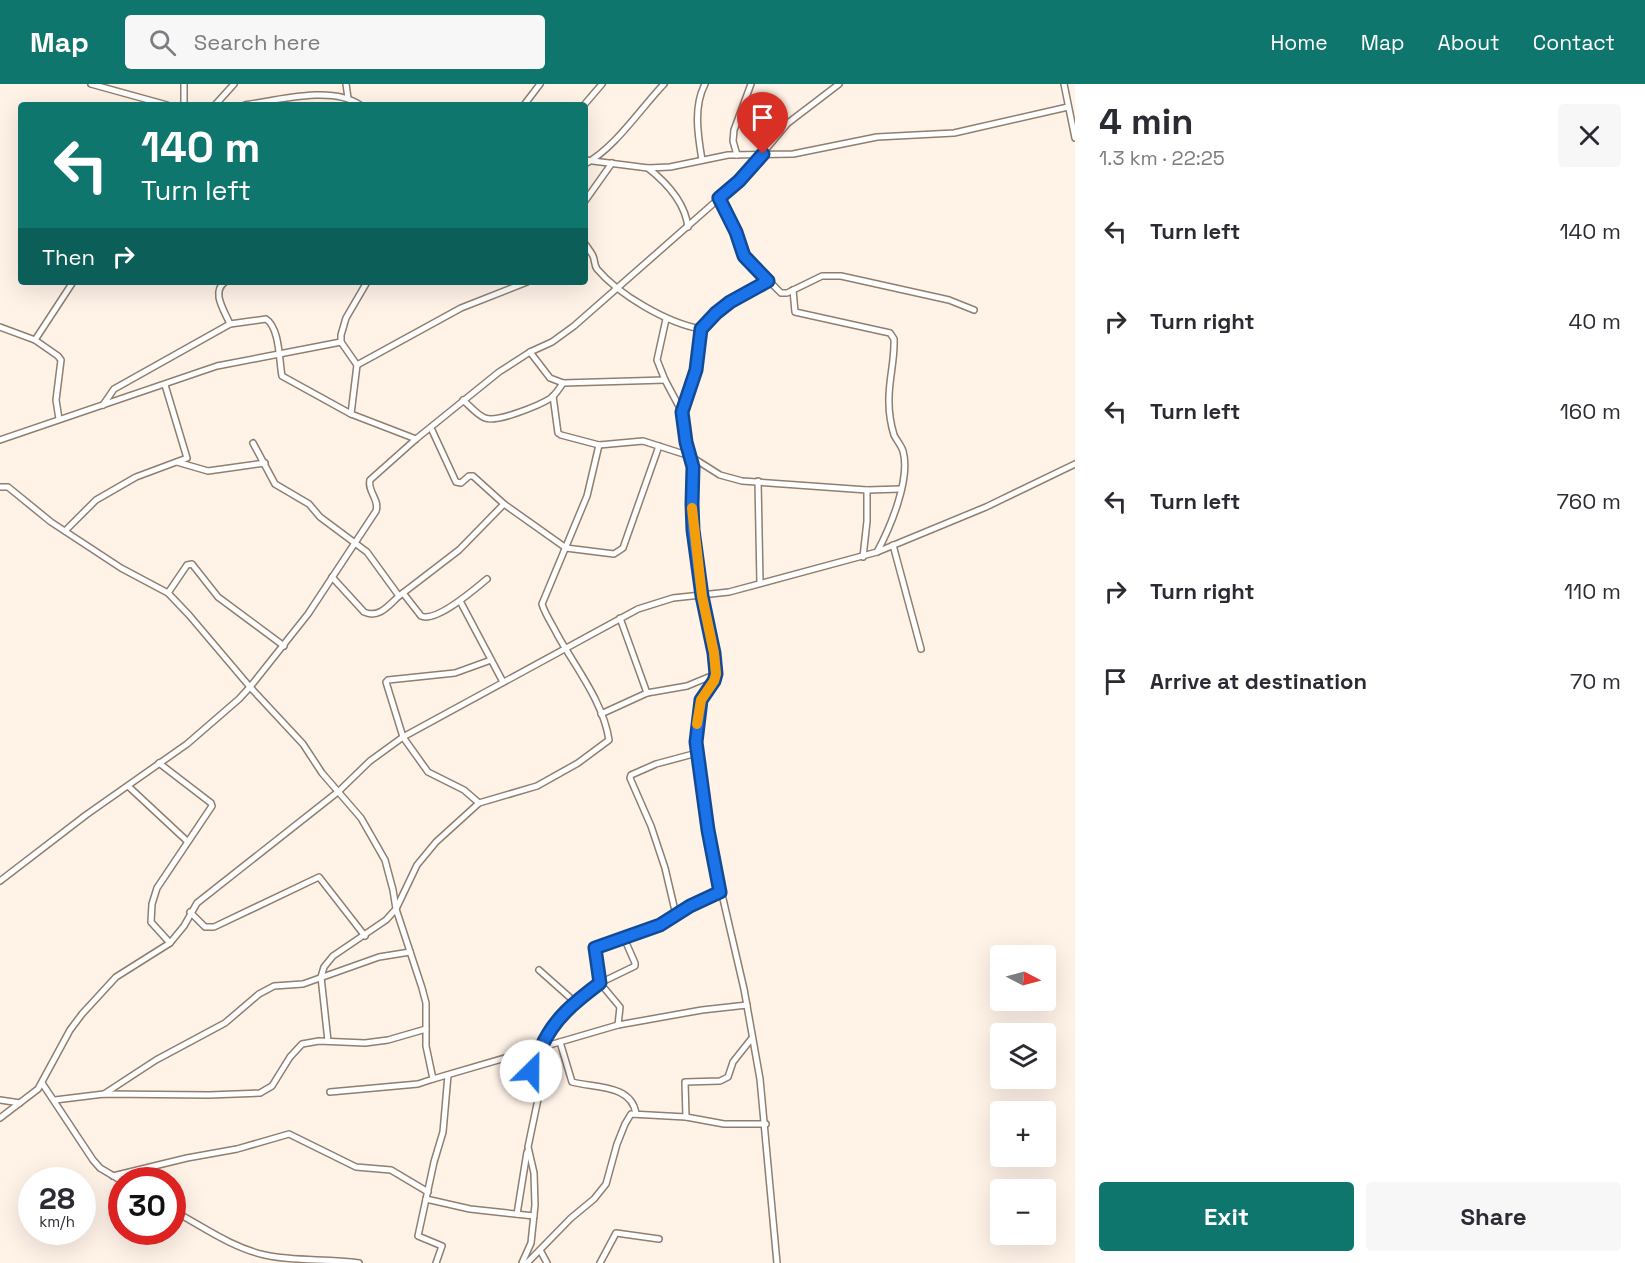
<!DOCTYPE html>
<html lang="en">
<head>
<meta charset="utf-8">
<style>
  :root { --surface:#fff; --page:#f7f7f7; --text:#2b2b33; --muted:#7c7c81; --accent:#0f766e }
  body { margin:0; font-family:"Space Grotesk",sans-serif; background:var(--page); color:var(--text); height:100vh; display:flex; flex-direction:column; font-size:22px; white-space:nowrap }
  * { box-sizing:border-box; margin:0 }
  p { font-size:20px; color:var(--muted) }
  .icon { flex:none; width:33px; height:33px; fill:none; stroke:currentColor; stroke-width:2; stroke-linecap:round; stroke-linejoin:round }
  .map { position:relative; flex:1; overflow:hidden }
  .details { display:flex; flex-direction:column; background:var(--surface); width:570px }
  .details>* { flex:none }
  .top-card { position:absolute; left:18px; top:18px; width:570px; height:183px; border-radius:6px; box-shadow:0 6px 24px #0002; background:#0f766e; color:#fff; overflow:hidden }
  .needle { width:39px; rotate:96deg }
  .fabs { position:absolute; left:990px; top:861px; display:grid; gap:12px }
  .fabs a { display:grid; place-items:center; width:66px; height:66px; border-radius:6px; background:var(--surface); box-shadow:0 6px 24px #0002; font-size:30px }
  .speed { position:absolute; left:18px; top:1083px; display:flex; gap:12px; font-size:30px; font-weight:700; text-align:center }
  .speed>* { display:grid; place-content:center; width:78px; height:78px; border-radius:50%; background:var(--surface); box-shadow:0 6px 24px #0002; line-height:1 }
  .speed small { font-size:15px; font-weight:400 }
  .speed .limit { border:9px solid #d22; background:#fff; color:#111 }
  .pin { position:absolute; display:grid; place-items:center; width:51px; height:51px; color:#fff; margin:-62px -26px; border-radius:50% 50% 50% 0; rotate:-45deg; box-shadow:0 0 6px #0007 }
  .pin .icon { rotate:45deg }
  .me { position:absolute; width:66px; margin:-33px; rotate:23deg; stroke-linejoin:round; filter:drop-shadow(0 0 4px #0008) }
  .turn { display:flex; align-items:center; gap:21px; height:126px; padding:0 24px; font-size:27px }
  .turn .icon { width:78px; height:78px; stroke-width:2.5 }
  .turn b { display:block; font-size:42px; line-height:51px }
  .then { display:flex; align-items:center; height:57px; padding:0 24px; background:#0003; gap:12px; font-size:22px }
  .round { display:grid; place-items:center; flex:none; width:63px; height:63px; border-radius:6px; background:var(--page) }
  .summary { display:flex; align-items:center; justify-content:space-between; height:102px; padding:0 24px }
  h1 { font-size:36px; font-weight:700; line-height:45px }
  .action { display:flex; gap:12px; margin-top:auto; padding:12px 24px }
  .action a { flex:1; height:69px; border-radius:6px; background:var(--accent); color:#fff; font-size:24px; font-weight:700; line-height:69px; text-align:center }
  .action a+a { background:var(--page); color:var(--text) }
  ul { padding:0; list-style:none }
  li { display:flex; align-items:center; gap:18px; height:90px; padding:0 24px }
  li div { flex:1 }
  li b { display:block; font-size:22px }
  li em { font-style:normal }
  header { display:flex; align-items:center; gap:36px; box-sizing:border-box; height:84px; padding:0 30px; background:var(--accent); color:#fff }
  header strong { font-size:28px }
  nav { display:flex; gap:33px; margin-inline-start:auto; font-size:21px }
  .search { width:420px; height:54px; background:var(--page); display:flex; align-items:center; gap:15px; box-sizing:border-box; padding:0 21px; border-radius:6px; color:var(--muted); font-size:22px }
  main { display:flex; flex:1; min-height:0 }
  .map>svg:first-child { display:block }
</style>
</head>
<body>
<header>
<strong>Map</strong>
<div class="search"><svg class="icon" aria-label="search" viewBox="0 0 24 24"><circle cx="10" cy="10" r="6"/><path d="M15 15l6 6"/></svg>Search here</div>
<nav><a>Home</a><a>Map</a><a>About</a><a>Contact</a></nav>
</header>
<main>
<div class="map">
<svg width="1075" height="1179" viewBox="0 0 1075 1179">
  <rect width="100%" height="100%" fill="#fff3e8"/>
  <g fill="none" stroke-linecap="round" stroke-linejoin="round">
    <g stroke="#907e6e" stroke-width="8">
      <g id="minor">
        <polyline points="91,0 167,21"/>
        <polyline points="184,0 184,21"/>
        <polyline points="346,0 348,14"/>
        <polyline points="1064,0 1075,54"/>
        <polyline points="215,21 234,0"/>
        <path d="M245 21C278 16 333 1 360 21"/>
        <polyline points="524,21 540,0"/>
        <polyline points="584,21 602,0"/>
        <polyline points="737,71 733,57 734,46 751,0"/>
        <polyline points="585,76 648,84 670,83 728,71 793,70 877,53 954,49 1068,23"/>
        <path d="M702 76C698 52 693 23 705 0"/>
        <path d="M585 80C615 64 640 25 664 0"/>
        <path d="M648 84C667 99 685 118 688 143"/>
        <polyline points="719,114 736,148 744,172 781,209 787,209 822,192 841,192 949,216 974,226"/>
        <polyline points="585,117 612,79"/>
        <path d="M585 160C588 164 591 168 593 172 595 176 594 181 597 185 619 211 667 239 701 245 721 224 742 209 768 197"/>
        <path d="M225 198C211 208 224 226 230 240"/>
        <polyline points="367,198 346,234 341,251 341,258 357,281 351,330 416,355"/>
        <path d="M793 206 795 228 890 249 894 255C895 277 888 298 889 319 889 330 891 341 894 351 897 357 901 361 903 367 911 395 890 444 877 468"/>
        <polyline points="666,235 657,276 665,296 682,328"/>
        <polyline points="0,243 35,256 73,198"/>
        <polyline points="701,245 696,286 682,328 686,358 693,383 691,420 693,446 716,590 714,597 703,611 700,621 697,640 697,677 707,746 744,905 760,995 777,1179"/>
        <polyline points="35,256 58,272 61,276 56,316 59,335"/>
        <polyline points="530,268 550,294 563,299 665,296"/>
        <polyline points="357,281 461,224 527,198"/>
        <polyline points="553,312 558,349 561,351 599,361 643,357 690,372 720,391 742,397 867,406 901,405"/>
        <path d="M463 316C469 321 477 331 485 334 497 339 540 321 551 314 556 310 559 305 563 299"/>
        <path d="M103 321 114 305 230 240 266 235C280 244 279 277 282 292L351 330"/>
        <polyline points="431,344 456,398 461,399 469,392 473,392 504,420 566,464 614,470 623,464 659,362"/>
        <polyline points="0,356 217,282 341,258"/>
        <path d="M253 359 275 400 309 420 320 433 367 468 399 512 403 509 421 532C436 539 475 505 487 495"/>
        <polyline points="177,378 208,387 265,379"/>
        <polyline points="758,397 760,499"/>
        <polyline points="0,403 8,403 51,438 121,484 168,509 189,531 250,603 303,660 322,689 361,734 385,776 393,806 396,825 422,904 426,919 426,962 433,995 618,941 702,926 747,921"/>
        <polyline points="65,447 96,416 136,393 187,374 165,301"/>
        <polyline points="893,461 921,565"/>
        <polyline points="863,473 867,437 867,406"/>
        <path d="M332 493 364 528C379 535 389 521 399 512"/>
        <polyline points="168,509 187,481 192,480 218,513 284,562"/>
        <polyline points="403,509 459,466 504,420"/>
        <polyline points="460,517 503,598"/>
        <polyline points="620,534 647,609"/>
        <polyline points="601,630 647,609 687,602 716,590"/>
        <polyline points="159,679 211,719 212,722 157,804 152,820 151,838 170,859"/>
        <polyline points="128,702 187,757"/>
        <polyline points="479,719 464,706 428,688 403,653 386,598 388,596 455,589 491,576"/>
        <path d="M0 797 86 731 187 660 239 615 250 603 308 530 376 427C380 416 367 407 370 396L416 355 499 288 530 268 552 258 574 242 739 97 788 39 839 0"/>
        <polyline points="190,828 205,843 214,843 319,793 365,852"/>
        <polyline points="676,831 665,784 651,742 630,694 631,691 656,680 697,669"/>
        <polyline points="539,886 575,918 551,944 541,964"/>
        <polyline points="575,918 600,899 635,882 635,879 624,854"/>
        <polyline points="618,941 620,923 600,899 595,864 660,841 690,822 720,808"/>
        <path d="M328 957 321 893 324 883 333 872 386 836 396 825 417 781 436 758 479 719 537 702 578 679 609 656C603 617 575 583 557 550 552 540 545 530 542 520L587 412 599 361"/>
        <path d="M560 958 572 998C594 1004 632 1000 636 1030"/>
        <polyline points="42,999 93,1076 100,1084 122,1097"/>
        <polyline points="330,1008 418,1000 433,995"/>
        <polyline points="104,1010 156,976 225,939 259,910 274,902 303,900 379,873 410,868"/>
        <polyline points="0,1016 20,1019"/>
        <polyline points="55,1016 104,1010 209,1011 260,1009 272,1002 290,973 302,960 319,957 365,959 388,956 426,945"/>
        <polyline points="686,1033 685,998 720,997 728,993 733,978 752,954"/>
        <polyline points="0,1034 38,1005 70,946 82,930 116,893 170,859 184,842 197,819 339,707 370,677 403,653 638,525 673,514 729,508 877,468 986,423 1075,380"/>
        <polyline points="113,1092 187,1074 237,1065 289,1050 356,1083 391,1086 428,1108"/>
        <polyline points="426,1115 470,1125 534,1132"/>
        <path d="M172 1126C202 1142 232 1164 265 1171 296 1178 328 1174 359 1179"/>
        <polyline points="517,1130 527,1068"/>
        <polyline points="540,1166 547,1179"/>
        <polyline points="436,1179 442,1162 418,1152 434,1078 443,1048 448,991"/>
        <polyline points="522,1179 531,1159 535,1121 534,1089 528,1063 538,1015 537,1003 531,992 533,966"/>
        <polyline points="527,1179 571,1134 594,1115 606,1100 617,1060 625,1040 631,1030 686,1033 724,1040 766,1040"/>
        <polyline points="600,1179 616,1149 659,1155"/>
      </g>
    </g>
    <use href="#minor" stroke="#fff" stroke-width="5"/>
  </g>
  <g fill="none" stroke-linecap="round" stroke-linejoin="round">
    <g stroke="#114b97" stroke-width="15">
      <path id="route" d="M531 987 533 966 541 964C553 935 576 917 600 899L595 864 660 841 690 822 720 808 708 746 696 658 701 616 714 597 716 590 714 569 702 512 693 446 692 420 693 383 686 358 682 328 696 286 701 245 716 229 730 218 768 197 744 172 736 148 719 114 739 97 763 70"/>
    </g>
    <use href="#route" stroke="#1a73e8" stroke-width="10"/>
    <polyline stroke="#f59e0b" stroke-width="10" points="692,424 702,512 714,569 716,590 714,597 701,616 697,640"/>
  </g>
</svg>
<div class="fabs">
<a><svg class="needle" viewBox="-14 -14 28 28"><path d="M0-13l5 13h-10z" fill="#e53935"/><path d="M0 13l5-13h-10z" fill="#7c7c81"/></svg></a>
<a><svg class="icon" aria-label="layers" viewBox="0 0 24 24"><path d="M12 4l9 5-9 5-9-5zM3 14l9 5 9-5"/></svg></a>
<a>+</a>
<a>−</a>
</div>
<div class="speed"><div>28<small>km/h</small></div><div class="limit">30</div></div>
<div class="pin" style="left:763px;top:70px;background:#d93025"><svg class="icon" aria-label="arrive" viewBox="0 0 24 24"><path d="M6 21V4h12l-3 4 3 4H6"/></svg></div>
<svg class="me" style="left:531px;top:987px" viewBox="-20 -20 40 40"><circle r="19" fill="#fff"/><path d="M0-13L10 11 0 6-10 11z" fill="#1a73e8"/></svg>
<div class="top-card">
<div class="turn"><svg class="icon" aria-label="left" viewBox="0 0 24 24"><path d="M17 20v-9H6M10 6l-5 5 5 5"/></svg><div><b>140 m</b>Turn left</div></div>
<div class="then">Then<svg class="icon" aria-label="right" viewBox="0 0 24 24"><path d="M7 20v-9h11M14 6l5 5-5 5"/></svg></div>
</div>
</div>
<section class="details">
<div class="summary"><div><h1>4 min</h1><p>1.3 km · 22:25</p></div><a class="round"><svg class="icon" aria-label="close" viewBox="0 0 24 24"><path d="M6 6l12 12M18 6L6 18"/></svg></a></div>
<ul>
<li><svg class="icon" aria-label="left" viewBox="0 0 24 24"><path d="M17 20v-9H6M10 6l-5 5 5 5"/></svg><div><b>Turn left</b></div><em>140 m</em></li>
<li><svg class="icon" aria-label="right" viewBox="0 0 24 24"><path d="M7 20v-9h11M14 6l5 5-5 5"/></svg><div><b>Turn right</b></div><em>40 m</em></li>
<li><svg class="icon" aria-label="left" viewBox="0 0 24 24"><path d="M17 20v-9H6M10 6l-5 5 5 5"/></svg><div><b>Turn left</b></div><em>160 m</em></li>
<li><svg class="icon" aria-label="left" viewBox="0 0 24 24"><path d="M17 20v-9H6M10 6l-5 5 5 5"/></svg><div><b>Turn left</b></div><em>760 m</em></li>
<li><svg class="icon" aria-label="right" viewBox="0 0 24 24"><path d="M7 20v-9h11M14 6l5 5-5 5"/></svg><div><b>Turn right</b></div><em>110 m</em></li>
<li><svg class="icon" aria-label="arrive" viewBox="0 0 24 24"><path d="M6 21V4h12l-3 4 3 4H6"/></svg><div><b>Arrive at destination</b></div><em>70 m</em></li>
</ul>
<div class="action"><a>Exit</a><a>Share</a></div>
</section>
</main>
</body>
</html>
